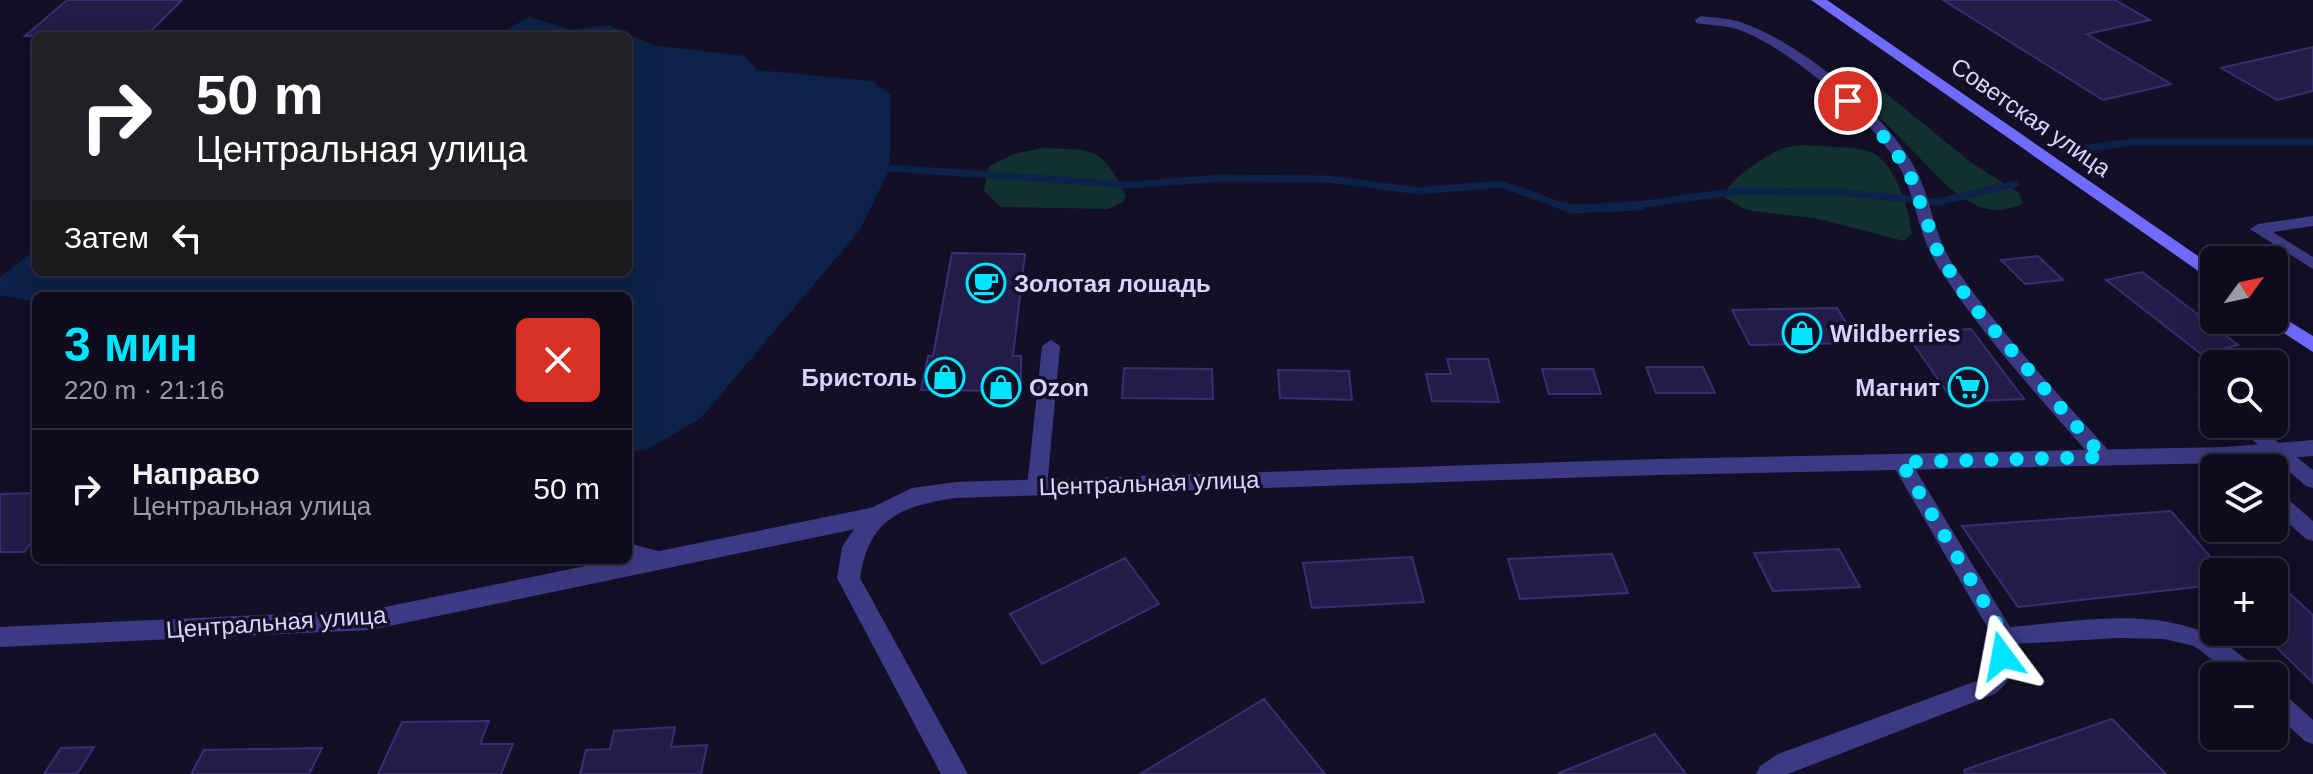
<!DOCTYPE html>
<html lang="ru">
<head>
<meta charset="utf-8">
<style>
  :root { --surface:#0e0b1c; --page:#1c1929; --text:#f1f3f6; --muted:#9b9ba3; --line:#2e2b3b; --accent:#00e5ff }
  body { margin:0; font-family:Helvetica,sans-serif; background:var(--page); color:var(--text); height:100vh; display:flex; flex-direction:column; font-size:30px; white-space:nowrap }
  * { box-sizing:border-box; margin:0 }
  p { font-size:26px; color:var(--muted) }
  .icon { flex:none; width:44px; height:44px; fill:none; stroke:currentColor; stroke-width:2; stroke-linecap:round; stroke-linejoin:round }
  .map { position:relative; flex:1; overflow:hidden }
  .sheet { position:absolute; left:32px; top:292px; width:600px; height:272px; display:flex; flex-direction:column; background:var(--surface); border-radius:12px; box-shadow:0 8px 32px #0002,0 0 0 2px var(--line) }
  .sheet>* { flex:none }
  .guide { position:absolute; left:32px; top:32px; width:600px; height:244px; border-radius:12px; box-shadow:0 8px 32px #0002,0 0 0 2px var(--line); background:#202124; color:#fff; overflow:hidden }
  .needle { width:52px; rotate:57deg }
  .controls { position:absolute; left:2200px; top:246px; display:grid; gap:16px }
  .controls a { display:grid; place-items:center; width:88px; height:88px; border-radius:12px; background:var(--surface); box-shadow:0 8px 32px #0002,0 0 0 2px var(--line); font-size:40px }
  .pin { position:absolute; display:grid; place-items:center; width:68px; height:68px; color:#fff; margin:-34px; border:4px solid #fff; border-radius:50%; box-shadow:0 2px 8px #0007 }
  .me { position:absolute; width:88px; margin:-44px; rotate:347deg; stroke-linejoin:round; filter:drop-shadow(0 0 6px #0008) }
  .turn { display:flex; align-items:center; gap:28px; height:168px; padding:0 32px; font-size:36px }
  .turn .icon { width:104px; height:104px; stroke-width:2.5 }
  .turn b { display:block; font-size:56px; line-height:68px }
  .then { display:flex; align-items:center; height:76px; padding:0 32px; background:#0003; gap:16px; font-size:30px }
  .round { display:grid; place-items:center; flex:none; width:84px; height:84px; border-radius:12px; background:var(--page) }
  .overview { display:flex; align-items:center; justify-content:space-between; height:136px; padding:0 32px }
  h1 { font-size:48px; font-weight:600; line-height:60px; color:var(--accent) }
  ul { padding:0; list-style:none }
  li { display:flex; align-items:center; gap:24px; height:120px; padding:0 32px; border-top:2px solid var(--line) }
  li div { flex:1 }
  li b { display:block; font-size:30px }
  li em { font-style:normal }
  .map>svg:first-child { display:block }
</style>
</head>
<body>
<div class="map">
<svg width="2313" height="774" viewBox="0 0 2313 774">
  <rect width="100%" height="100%" fill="#130f26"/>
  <g fill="#12302f">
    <path d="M1865 81 1878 87 1973 164 2018 192 2023 203C1978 228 1942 180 1914 152 1895 132 1875 113 1856 94L1855 83Z"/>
    <path d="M1804 145C1825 147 1849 146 1868 151 1894 158 1909 210 1912 233L1904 241 1819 219 1746 210 1724 197C1726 181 1769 153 1784 148 1790 146 1798 146 1804 145Z"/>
    <path d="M1043 148C1096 150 1101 147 1126 195L1123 202 1108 209 1001 207 984 191 989 166 1014 154Z"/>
  </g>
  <polygon fill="#0c2248" points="529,17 572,30 608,25 653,45 745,56 757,70 873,81 891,95 890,168 860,230 701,418 646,450 628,452 628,296 36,296 36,302 0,295 0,277 36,249 36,272 628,272 628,36 495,36"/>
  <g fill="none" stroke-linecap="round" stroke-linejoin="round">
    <g stroke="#0c2248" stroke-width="7">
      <polyline points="2080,149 2132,142 2313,142"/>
      <polyline points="890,168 1132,185 1220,178 1328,179 1419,191 1501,184 1568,208"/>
      <polyline points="1616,208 1739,191 1838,192 1938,202 2015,184"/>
    </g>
    <polyline stroke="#0c2248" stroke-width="9" points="1562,206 1572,209 1640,206"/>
  </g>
  <g fill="#241b47" stroke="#3b2d73" stroke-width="2">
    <polygon points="67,0 182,0 146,36 25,36"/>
    <polygon points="1943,0 2115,0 2150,20 2087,34 2171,84 2103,100"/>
    <polygon points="2313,47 2313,91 2277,100 2221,68"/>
    <polygon points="952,253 1025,254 1013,356 1021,356 1021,391 921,390 928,356 933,356"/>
    <polygon points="2038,256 2063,280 2025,284 2001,260"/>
    <polygon points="2142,272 2238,345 2201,354 2106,280"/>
    <polygon points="1837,308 1858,343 1750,345 1732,310"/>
    <polygon points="1971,329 2024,399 1954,402 1905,332"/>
    <polygon points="1447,359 1488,359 1499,402 1432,401 1426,374 1451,374"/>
    <polygon points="1646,367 1703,367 1715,393 1656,393"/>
    <polygon points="1124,368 1212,369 1213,399 1122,398"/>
    <polygon points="1542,369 1593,369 1601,394 1549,394"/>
    <polygon points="1278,370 1349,371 1352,400 1280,398"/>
    <polygon points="36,493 36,536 24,552 0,552 0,494"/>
    <polygon points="2171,511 2214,561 2214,585 2018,607 1962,526"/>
    <polygon points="1839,549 1860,587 1773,591 1754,553"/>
    <polygon points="1612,554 1628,593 1520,599 1508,559"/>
    <polygon points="1412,557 1424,602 1312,608 1303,563"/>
    <polygon points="1125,558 1159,604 1042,664 1010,614"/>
    <polygon points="2274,579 2313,615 2313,683 2274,645"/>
    <polygon points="1264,699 1325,774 1140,774"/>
    <polygon points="2112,719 2166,774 1965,774 1964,770"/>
    <polygon points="489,721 480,744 513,744 501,774 378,774 402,722"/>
    <polygon points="675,727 671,747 707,745 701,774 580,774 586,750 610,749 614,731"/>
    <polygon points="1655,734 1686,774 1559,774 1559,773"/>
    <polygon points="94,747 77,774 44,774 61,748"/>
    <polygon points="322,748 309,774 191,774 204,750"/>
  </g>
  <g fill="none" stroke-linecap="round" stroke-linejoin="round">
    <g fill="#3d3a85" fill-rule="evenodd">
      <path d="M1701 16C1715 18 1730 18 1743 23 1803 44 1887 114 1916 170 1932 201 1934 237 1954 266 2000 332 2056 392 2110 452L2112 457 2110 462H2096C2042 400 1984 338 1939 268 1919 238 1917 203 1902 172 1879 124 1784 42 1733 28 1721 25 1708 25 1696 23L1695 20Z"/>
      <polygon points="2313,216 2313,226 2273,232 2313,257 2313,269 2250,229 2258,224"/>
      <polygon points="1051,340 1060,346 1047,487 1044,492 1030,492 1027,487 1042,346"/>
      <polygon points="2206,387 2214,390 2214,406 2208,405 2197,393"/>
      <polygon points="2234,424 2255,424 2313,470 2313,488 2306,486"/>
      <polygon points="2225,448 2232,450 2250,468 2227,468 2216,455 2218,450"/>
      <path d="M1901 455 1908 457 2010 627C2084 621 2177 601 2239 654 2247 660 2255 666 2260 676H2234L2194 646 2164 639 2119 638 2014 644C2012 669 2015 678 1995 694L1788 774H1756L1760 766 1778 754 1979 680 1990 671 1993 637 1891 462 1894 457Z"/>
      <polygon points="2274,490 2281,493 2313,521 2313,541 2306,539 2274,510"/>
      <polygon points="628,543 669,554 672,560 669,566 662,568 628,559"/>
      <polygon points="2274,689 2282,692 2313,720 2313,744 2305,741 2274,713"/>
    </g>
    <polygon fill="#3d3a85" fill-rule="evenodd" points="875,507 883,510 886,516 883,522 875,525 370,630 0,647 0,627 370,610"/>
    <path fill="#3d3a85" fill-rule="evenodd" d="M2313 440V456L2225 463 1657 475 956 498C901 506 869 518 860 578L968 774H941L837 578 842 547 867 510 912 488 956 482 1657 459 2225 447Z"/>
    <g fill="#6f6bff" fill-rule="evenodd">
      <polygon points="1811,0 1827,0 2214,267 2214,282"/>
      <polygon points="2274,312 2313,336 2313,352 2267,322 2266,320 2274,320"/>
    </g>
  </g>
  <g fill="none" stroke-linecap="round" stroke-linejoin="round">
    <polyline stroke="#00e5ff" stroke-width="14" stroke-dasharray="0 25.2" points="1848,101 1883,136 1908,169 1939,255 1970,302 2103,457 1901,462 2004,636 2002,656"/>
  </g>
  <defs>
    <g id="cafe-ring" transform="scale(2)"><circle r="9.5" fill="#130f26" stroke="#00e5ff" stroke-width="1.5"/><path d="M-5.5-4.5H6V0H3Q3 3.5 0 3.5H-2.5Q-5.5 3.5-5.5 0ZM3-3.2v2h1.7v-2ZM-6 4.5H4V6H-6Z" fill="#00e5ff"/></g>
    <g id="shop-ring" transform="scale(2)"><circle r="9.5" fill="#130f26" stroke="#00e5ff" stroke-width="1.5"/><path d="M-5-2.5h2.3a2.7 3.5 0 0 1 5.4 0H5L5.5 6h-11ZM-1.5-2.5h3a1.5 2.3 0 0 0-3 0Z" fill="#00e5ff"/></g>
    <g id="supermarket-ring" transform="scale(2)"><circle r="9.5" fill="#130f26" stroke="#00e5ff" stroke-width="1.5"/><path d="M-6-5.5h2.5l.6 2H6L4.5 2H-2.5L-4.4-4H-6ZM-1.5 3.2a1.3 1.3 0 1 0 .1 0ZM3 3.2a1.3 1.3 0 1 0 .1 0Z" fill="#00e5ff"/></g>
  </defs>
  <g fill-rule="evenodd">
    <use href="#cafe-ring" x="986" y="283"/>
    <use href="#shop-ring" x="1802" y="333"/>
    <use href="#shop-ring" x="945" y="377"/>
    <use href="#shop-ring" x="1001" y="387"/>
    <use href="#supermarket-ring" x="1968" y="387"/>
  </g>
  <g text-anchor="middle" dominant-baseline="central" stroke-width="7" stroke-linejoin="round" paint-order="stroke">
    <g font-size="24" fill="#d9d4ff" stroke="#130f26">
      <text transform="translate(2031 117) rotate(35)">Советская улица</text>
      <text transform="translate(1149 483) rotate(-2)">Центральная улица</text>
      <text transform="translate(276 622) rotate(-4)">Центральная улица</text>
    </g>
    <g font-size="24" font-weight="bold" fill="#d9d4ff" stroke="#130f26" text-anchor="start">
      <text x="1014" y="283">Золотая лошадь</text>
      <text x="1830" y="333">Wildberries</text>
      <text x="917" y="377" text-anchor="end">Бристоль</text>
      <text x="1029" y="387">Ozon</text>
      <text x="1940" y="387" text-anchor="end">Магнит</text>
    </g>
  </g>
</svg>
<div class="controls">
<a><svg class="needle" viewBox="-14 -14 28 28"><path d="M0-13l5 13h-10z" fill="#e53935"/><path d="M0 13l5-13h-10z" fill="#9b9ba3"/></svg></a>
<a><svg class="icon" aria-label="search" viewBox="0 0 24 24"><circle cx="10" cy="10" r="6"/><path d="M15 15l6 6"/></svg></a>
<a><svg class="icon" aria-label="layers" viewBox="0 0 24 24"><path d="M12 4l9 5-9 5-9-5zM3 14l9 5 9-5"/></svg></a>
<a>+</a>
<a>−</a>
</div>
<div class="pin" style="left:1848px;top:101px;background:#d93025"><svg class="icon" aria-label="arrive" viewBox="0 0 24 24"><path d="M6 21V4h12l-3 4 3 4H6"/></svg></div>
<svg class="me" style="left:2002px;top:656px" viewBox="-20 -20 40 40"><path d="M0-17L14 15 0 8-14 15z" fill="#00e5ff" stroke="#fff" stroke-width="4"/></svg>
<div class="guide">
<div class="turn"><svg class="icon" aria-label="right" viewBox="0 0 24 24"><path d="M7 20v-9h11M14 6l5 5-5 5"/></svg><div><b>50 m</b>Центральная улица</div></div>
<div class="then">Затем<svg class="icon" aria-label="left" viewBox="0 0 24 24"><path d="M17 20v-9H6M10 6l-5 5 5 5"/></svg></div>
</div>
<section class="sheet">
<div class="overview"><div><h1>3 мин</h1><p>220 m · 21:16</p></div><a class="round" style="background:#d93025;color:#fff"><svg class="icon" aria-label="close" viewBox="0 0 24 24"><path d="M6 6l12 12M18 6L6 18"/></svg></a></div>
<ul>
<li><svg class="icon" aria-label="right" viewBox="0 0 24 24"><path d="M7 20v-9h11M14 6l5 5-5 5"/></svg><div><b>Направо</b><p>Центральная улица</p></div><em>50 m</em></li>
</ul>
</section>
</div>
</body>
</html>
